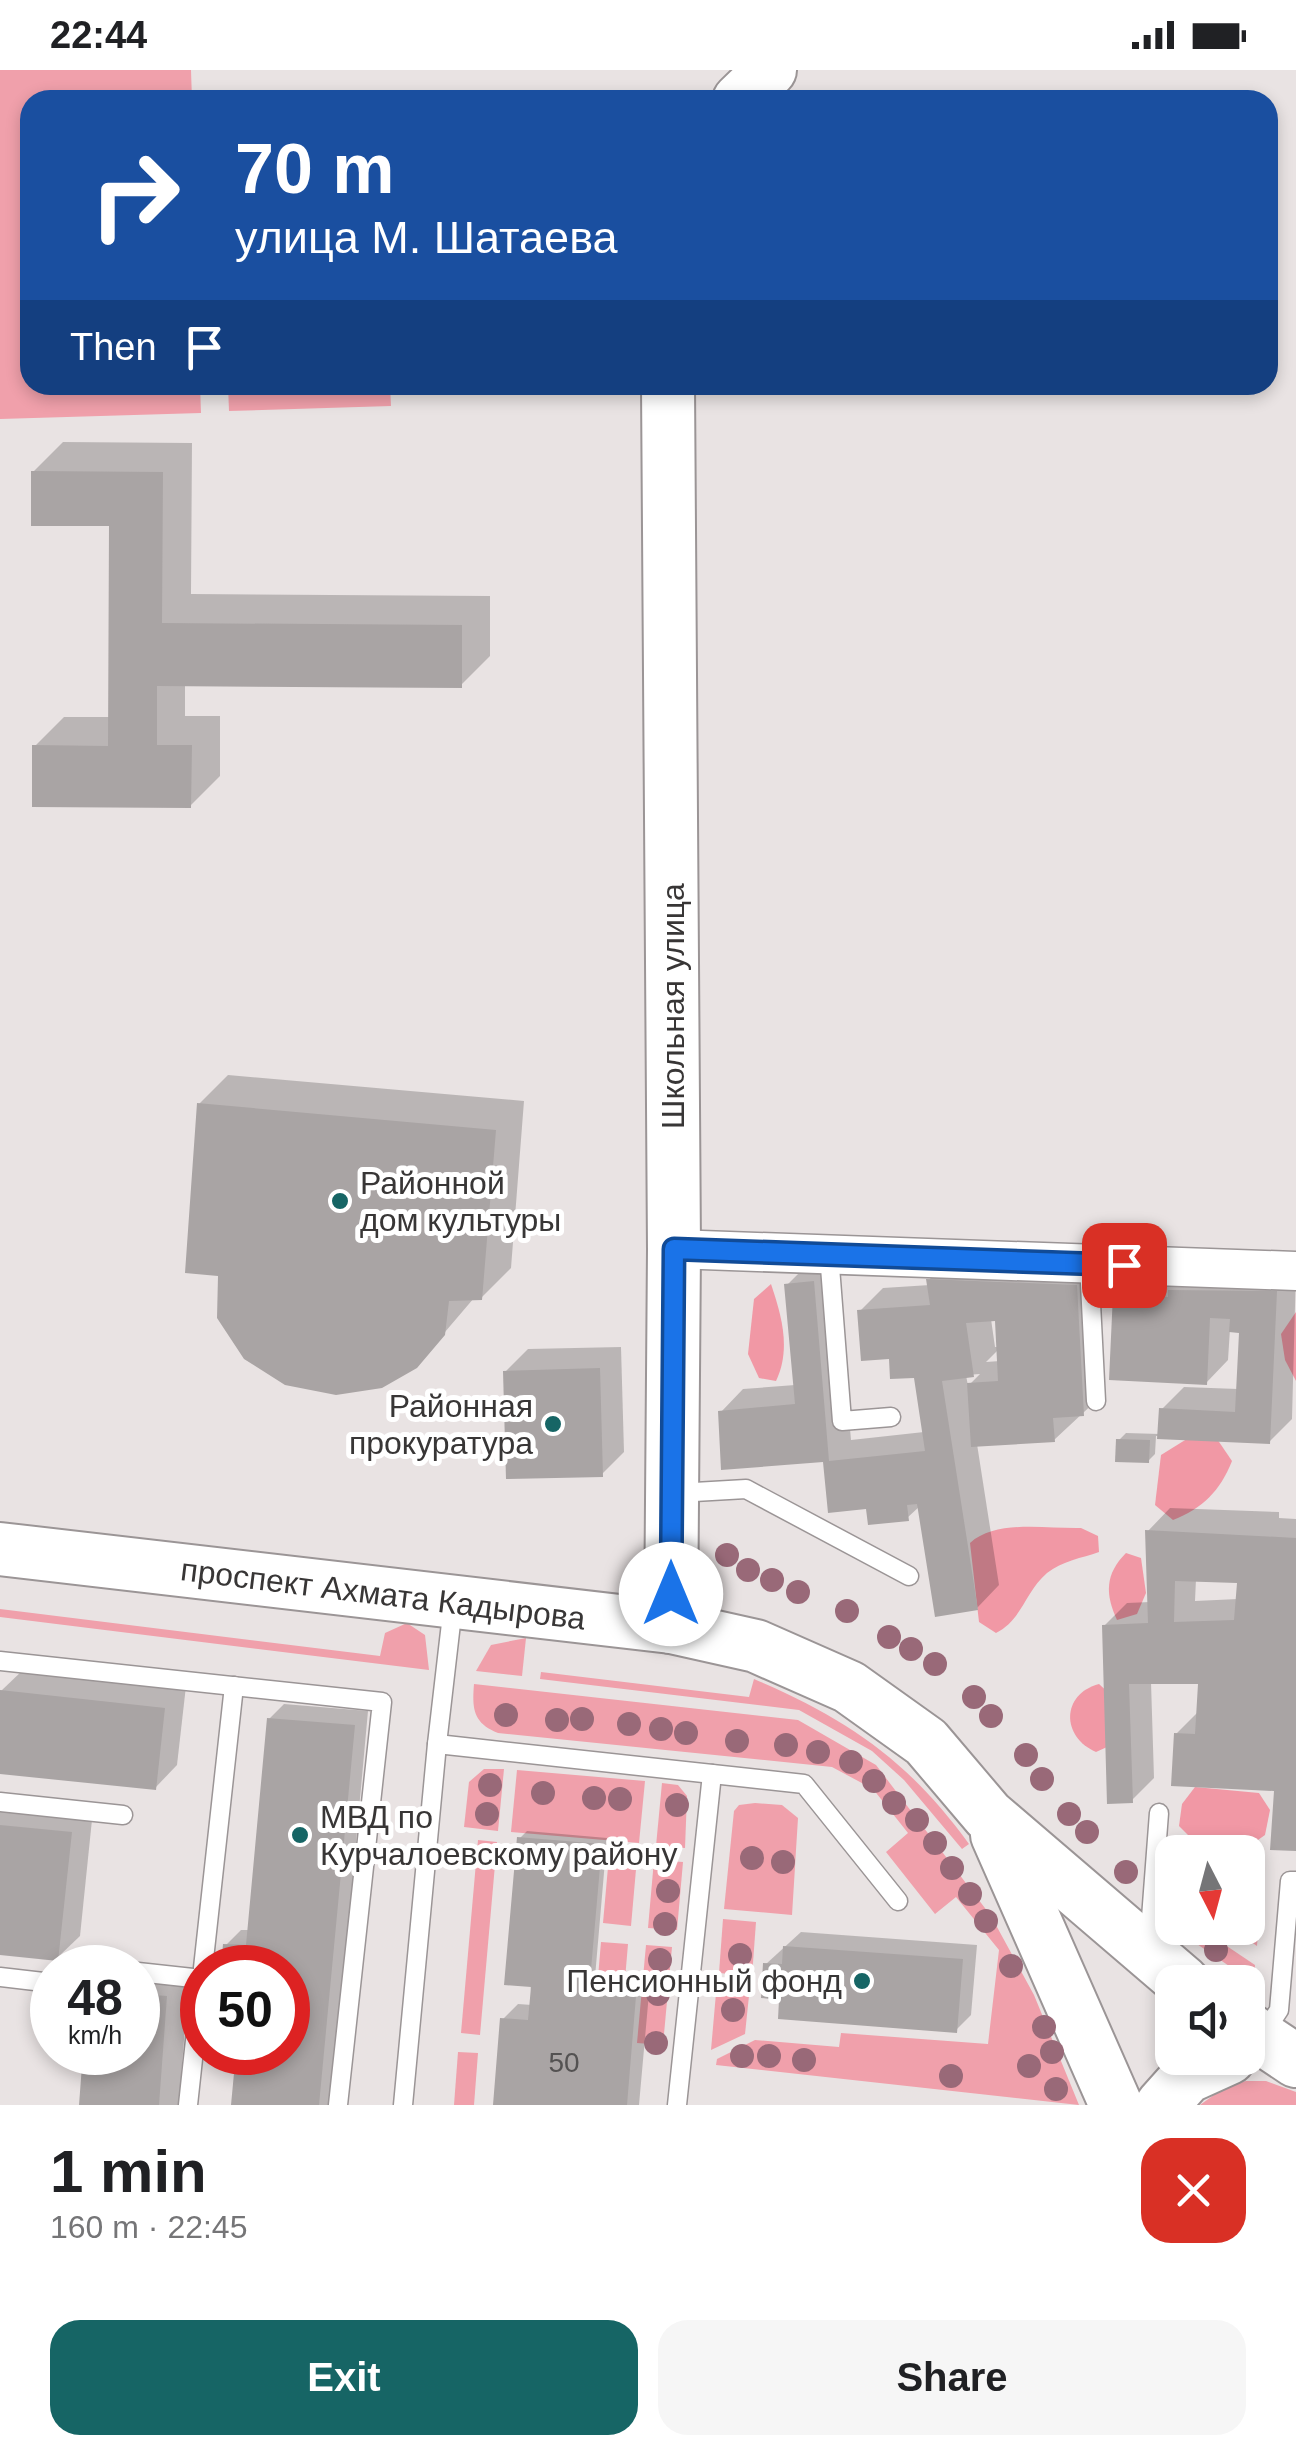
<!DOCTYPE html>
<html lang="en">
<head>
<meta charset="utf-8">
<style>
  :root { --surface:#fff; --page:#f6f6f6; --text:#202124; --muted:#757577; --accent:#166565 }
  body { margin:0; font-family:Helvetica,sans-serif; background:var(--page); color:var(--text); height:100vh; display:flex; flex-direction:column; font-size:38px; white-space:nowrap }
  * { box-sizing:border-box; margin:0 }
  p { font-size:32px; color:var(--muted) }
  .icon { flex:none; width:55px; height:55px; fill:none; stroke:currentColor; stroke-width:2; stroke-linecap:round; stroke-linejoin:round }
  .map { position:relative; height:2035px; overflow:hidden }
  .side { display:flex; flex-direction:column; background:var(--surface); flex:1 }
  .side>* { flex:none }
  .guide { position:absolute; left:20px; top:20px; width:1258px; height:305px; border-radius:30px; box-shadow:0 5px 15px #0003; background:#1a4fa0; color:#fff; overflow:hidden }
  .needle { width:65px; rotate:174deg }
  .tools { position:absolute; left:1155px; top:1765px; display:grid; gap:20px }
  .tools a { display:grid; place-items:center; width:110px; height:110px; border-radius:20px; background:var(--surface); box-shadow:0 5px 15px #0003; font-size:50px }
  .speed { position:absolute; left:30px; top:1875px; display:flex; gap:20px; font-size:50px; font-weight:700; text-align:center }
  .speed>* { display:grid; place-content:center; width:130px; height:130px; border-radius:50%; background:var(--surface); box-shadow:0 5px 15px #0003; line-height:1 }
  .speed small { font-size:25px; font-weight:400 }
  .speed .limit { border:15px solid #d22; background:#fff; color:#111 }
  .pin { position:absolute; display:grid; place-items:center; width:85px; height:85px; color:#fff; margin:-42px; border-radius:20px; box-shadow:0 5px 15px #0006 }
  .me { position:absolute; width:110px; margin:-55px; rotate:0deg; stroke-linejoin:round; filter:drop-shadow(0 0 8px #0008) }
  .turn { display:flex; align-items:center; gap:35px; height:210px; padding:0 50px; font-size:45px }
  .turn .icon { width:130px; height:130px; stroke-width:2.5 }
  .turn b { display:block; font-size:70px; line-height:85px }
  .then { display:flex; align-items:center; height:95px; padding:0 50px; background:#0003; gap:20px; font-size:38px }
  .round { display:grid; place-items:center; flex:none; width:105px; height:105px; border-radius:30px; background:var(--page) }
  .head { display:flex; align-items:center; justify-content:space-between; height:170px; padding:0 50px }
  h1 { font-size:60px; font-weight:700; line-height:75px }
  .button { display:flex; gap:20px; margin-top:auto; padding:20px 50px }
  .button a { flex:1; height:115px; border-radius:30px; background:var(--accent); color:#fff; font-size:40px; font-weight:700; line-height:115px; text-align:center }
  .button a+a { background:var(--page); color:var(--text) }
  .status { display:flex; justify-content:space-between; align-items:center; height:70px; padding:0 50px; background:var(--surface); direction:ltr }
  .status svg { height:28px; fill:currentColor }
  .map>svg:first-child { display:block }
</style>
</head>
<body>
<div class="status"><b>22:44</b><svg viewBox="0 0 49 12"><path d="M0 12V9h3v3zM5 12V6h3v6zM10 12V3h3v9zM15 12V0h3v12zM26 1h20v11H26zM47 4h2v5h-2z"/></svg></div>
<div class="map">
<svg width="1296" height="2035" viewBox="0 0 1296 2035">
  <rect width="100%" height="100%" fill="#e9e3e3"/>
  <g fill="#f0a0ab">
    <polygon points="0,0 191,0 192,30 30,30 30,315 200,315 201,343 0,349"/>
    <polygon points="228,315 390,315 391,336 229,341"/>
    <polygon points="0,1539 380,1586 385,1563 407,1553 425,1565 429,1600 0,1547"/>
    <polygon points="526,1568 522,1606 476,1601 491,1575"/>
    <path d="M541 1602 749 1627 754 1609C848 1649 909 1691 969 1774L962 1779 904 1710 872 1681 799 1640 540 1609Z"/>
    <path d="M474 1614 798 1650 876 1695 991 1846 1034 1925 1079 2035 716 1995 717 1989 755 1970 839 1977 841 1963 988 1974 999 1880 956 1827 935 1844 886 1782 908 1763 873 1719 832 1697 498 1663C473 1653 472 1639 474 1614Z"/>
    <polygon points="484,1699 504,1699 498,1761 464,1757 469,1712"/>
    <polygon points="517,1700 645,1711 639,1773 511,1762"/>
    <polygon points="662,1713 678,1715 687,1726 685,1778 656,1776"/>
    <polygon points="755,1733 782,1735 798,1748 792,1845 724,1839 734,1741 739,1735"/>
    <polygon points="478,1770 497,1772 480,1965 461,1963"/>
    <polygon points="609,1786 637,1788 631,1856 603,1853"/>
    <polygon points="654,1790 683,1792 677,1860 648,1858"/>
    <polygon points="1248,1792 1263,1794 1257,1876 1231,1858 1248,1858"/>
    <polygon points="723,1849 756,1852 752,1906 719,1903"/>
    <polygon points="1200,1858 1255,1895 1254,1913 1175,1859"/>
    <polygon points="601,1872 628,1874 624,1921 597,1919"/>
    <polygon points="646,1875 672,1877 663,1975 637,1973"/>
    <polygon points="717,1912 750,1916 745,1964 711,1980"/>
    <polygon points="458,1982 478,1983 474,2035 454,2035"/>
    <polygon points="1246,2011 1266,2011 1296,2022 1296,2035 1200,2035 1225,2017"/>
  </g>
  <g fill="#f198a5">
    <path d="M771 1214C782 1247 791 1279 776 1311L759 1308 748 1284 754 1229Z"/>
    <polygon points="1296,1242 1296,1311 1285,1290 1281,1264"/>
    <path d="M1215 1366 1232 1391C1220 1421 1203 1438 1173 1450L1155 1435 1161 1385 1190 1367Z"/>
    <path d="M1081 1458 1098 1466 1099 1482C1082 1488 1062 1491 1047 1503 1025 1522 1022 1550 996 1563L979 1552 970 1473C996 1449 1047 1459 1081 1458Z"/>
    <path d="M1126 1483 1141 1488 1146 1523 1137 1544 1117 1550C1105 1524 1105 1504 1126 1483Z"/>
    <path d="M1099 1614 1113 1627 1107 1677 1096 1682C1061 1667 1061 1624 1099 1614Z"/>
    <polygon points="1195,1717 1259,1723 1270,1740 1265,1765 1248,1777 1196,1773 1179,1756 1182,1734"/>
  </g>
  <g fill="#0003" fill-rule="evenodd">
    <polygon points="63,372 192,373 191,524 490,526 490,586 461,615 185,613 185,646 220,646 220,706 190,736 35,676 64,647 111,647 112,454 33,402"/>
    <polygon points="228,1005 524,1031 511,1198 481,1228 474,1228 416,1296 221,1204 199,1034"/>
    <path d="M951 1187 1091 1201 1098 1329 1054 1370 977 1374 999 1515 977 1538 920 1436 907 1448 868 1436 825 1389 721 1342 743 1319 795 1315 787 1215 810 1192 836 1190 851 1370 924 1362 916 1305 891 1286 860 1241 883 1218 930 1215 929 1210ZM997 1248 999 1277H995L991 1249ZM999 1279 1000 1291 986 1292ZM980 1304 968 1316 966 1305Z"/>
    <polygon points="1296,1199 1292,1349 1269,1372 1156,1366 1155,1384 1148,1391 1119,1370 1126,1363 1160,1364 1161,1340 1184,1317 1238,1319 1241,1260 1230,1259 1228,1290 1206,1313 1115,1225 1138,1203"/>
    <polygon points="621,1277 624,1382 602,1404 505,1302 528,1279"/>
    <path d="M1170 1438 1279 1442V1448L1296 1449V1779L1276 1719 1176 1664 1199 1641 1201 1612H1151L1154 1708 1132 1730 1104 1556 1127 1533 1150 1532 1148 1461ZM1196 1509 1239 1511 1238 1529 1195 1531Z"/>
    <polygon points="24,1599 186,1616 177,1695 155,1718 0,1701 1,1621"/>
    <polygon points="284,1634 368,1641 332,2035 233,2035 288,1982 288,1898 226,1875 241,1860 250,1860 269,1649"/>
    <polygon points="0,1740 93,1740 80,1866 57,1888 0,1883"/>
    <polygon points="527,1761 607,1768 595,1907 650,1912 639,2035 495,2035 503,1949 518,1934 532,1935 520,1768"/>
    <polygon points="801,1862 977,1875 971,1945 956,1960 782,1928 766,1894"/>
    <polygon points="138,1900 189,1904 179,2035 81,2035 138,1982"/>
  </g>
  <g fill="#a9a4a4" fill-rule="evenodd">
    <polygon points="31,401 163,402 162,553 462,555 462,618 157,616 157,675 192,675 191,738 32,737 32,675 108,676 109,456 31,456"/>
    <polygon points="197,1033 496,1060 482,1230 449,1231 445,1265 417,1298 382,1318 336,1325 285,1315 244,1289 217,1248 218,1206 185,1203"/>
    <polygon points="926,1209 1077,1215 1084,1346 1053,1348 1055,1372 971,1377 967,1313 998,1311 995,1251 966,1253 974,1307 942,1311 978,1540 935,1547 917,1434 907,1435 909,1451 868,1455 866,1439 828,1443 823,1392 721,1400 718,1341 795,1334 784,1214 814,1211 829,1391 925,1381 914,1308 890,1309 889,1289 861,1291 857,1240 930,1235"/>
    <polygon points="1168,1220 1277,1221 1270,1374 1157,1369 1159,1338 1235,1342 1239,1263 1229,1262 1230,1249 1210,1248 1207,1315 1109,1310 1113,1224 1168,1227"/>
    <polygon points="600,1298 603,1407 506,1409 503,1301"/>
    <polygon points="1116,1369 1150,1370 1149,1393 1115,1392"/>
    <path d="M1145 1460 1296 1468V1781L1270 1780 1274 1721 1171 1716 1174 1663 1195 1664 1198 1614H1129L1133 1733 1107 1734 1102 1555 1148 1553ZM1175 1511 1237 1513 1234 1550 1174 1552Z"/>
    <polygon points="0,1620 165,1638 156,1720 0,1704"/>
    <polygon points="267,1648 355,1655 319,2035 231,2035 236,1982 288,1982 288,1898 221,1898 223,1874 246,1875"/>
    <polygon points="0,1755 72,1762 58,1891 0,1885"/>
    <polygon points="517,1767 602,1774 589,1922 636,1926 627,2035 493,2035 500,1948 528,1950 531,1917 504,1915"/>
    <polygon points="783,1876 963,1889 957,1963 778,1949 779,1930 761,1928 763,1893 782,1894"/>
    <polygon points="138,1924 167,1926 159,2035 79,2035 83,1982 138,1982"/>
  </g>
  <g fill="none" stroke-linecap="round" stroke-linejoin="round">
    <g stroke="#9b9596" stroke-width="21">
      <g id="service">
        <polyline points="829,1184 842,1351 891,1347"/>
        <polyline points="1089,1194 1096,1331"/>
        <polyline points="677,1423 746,1419 909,1506"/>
        <polyline points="0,1591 382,1632 338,2035"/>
        <polyline points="437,1674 453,1536"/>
        <polyline points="0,1732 123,1745"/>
        <polyline points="1135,1867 1151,1848 1159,1743"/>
        <polyline points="203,1898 234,1616"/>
        <polyline points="138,1902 202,1909"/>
        <polyline points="0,1907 52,1913"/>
        <polyline points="1263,1964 1279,1940 1290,1811 1296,1811"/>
        <polyline points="188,2035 202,1906"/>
        <polyline points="403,2035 437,1674 804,1714 898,1831"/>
        <polyline points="677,2035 712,1704"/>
      </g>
    </g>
    <g stroke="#9b9596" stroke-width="41">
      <polyline id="minor" points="674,1179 1296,1201"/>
    </g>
    <g stroke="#9b9596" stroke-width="56">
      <g id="secondary">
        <polyline points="739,30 770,0"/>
        <polyline points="668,315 674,1179 671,1557"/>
        <polyline points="0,1479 671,1557 756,1576 849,1617 926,1672 988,1745 1183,1912"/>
        <polyline points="997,1765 1116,2035"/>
        <polyline points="1248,1959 1296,1991"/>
        <polyline points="1162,2035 1187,2007 1229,1988"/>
      </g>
    </g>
    <use href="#service" stroke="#fff" stroke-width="18"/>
    <use href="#minor" stroke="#fff" stroke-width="38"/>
    <use href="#secondary" stroke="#fff" stroke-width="52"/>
  </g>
  <g fill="#996978">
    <circle cx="727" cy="1485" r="12"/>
    <circle cx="748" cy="1500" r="12"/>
    <circle cx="772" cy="1510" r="12"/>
    <circle cx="798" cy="1522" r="12"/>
    <circle cx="847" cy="1541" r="12"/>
    <circle cx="889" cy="1567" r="12"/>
    <circle cx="911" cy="1579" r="12"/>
    <circle cx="935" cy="1594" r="12"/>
    <circle cx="974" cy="1627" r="12"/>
    <circle cx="506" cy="1645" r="12"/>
    <circle cx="991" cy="1646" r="12"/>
    <circle cx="582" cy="1649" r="12"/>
    <circle cx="557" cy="1650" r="12"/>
    <circle cx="629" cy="1654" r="12"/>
    <circle cx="661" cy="1659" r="12"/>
    <circle cx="686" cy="1663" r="12"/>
    <circle cx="737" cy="1671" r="12"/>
    <circle cx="786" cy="1675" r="12"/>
    <circle cx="818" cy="1682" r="12"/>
    <circle cx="1026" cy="1685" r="12"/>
    <circle cx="851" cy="1692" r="12"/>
    <circle cx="1042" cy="1709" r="12"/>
    <circle cx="874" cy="1711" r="12"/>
    <circle cx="490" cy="1715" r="12"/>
    <circle cx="543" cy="1723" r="12"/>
    <circle cx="594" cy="1728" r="12"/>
    <circle cx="620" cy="1729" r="12"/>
    <circle cx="894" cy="1733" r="12"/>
    <circle cx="677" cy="1735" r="12"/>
    <circle cx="487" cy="1744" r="12"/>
    <circle cx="1069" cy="1744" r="12"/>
    <circle cx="917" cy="1750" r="12"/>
    <circle cx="1087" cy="1762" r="12"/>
    <circle cx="935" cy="1773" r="12"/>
    <circle cx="752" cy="1788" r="12"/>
    <circle cx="783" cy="1792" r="12"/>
    <circle cx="952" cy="1798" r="12"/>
    <circle cx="1126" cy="1802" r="12"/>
    <circle cx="668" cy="1821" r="12"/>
    <circle cx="970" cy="1824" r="12"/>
    <circle cx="986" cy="1851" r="12"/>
    <circle cx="665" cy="1854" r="12"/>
    <circle cx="1216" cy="1880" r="12"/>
    <circle cx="740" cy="1885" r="12"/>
    <circle cx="660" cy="1890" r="12"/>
    <circle cx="1011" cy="1896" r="12"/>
    <circle cx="658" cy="1924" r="12"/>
    <circle cx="733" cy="1940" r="12"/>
    <circle cx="1044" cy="1957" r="12"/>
    <circle cx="656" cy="1973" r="12"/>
    <circle cx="1052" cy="1982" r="12"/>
    <circle cx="742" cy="1986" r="12"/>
    <circle cx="769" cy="1986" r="12"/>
    <circle cx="804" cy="1990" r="12"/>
    <circle cx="1029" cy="1996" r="12"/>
    <circle cx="951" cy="2006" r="12"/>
    <circle cx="1056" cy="2019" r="12"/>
  </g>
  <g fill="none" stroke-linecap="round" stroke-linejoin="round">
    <g stroke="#114b97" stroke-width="25">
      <polyline id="route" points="671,1524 674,1179 1124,1195"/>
    </g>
    <use href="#route" stroke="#1a73e8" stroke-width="18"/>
  </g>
  <g fill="#166565" stroke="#fff" stroke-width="4">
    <circle cx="340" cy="1131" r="10"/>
    <circle cx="553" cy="1354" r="10"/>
    <circle cx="300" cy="1765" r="10"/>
    <circle cx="862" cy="1911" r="10"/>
  </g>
  <g text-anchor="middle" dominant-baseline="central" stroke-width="10" stroke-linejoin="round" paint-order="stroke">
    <g font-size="28" fill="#545252">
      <text x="564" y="1992">50</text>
    </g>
    <g font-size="32" fill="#383636" stroke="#fff">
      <text transform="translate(673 936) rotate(-90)">Школьная улица</text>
      <text transform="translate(383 1524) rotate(7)">проспект Ахмата Кадырова</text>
    </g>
    <g font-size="32" fill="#383636" stroke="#fff" text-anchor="start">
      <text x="360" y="1113">Районной<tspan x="360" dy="37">дом культуры</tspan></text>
      <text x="533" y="1336" text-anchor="end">Районная<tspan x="533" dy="37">прокуратура</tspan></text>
      <text x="320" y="1747">МВД по<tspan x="320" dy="37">Курчалоевскому району</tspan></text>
      <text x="842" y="1911" text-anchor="end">Пенсионный фонд</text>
    </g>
  </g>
</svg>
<div class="tools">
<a><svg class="needle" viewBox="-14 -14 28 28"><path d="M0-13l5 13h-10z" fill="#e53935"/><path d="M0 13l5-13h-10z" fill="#757577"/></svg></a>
<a><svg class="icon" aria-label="sound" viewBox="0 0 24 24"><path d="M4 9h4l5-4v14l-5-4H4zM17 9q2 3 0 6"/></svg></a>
</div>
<div class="speed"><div>48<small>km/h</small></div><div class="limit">50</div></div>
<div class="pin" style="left:1124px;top:1195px;background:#d93025"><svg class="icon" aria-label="arrive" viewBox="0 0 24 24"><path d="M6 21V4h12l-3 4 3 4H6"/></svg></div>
<svg class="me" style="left:671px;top:1524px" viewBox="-20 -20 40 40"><circle r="19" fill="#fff"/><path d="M0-13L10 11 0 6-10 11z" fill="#1a73e8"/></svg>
<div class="guide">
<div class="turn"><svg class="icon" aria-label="right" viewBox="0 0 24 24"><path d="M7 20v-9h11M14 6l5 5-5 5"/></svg><div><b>70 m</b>улица М. Шатаева</div></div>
<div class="then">Then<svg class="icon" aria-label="arrive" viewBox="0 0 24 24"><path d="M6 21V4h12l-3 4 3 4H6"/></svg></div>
</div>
</div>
<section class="side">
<div class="head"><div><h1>1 min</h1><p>160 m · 22:45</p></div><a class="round" style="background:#d93025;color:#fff"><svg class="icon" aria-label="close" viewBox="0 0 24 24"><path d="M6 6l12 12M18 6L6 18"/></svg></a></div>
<div class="button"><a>Exit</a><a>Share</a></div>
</section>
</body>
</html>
